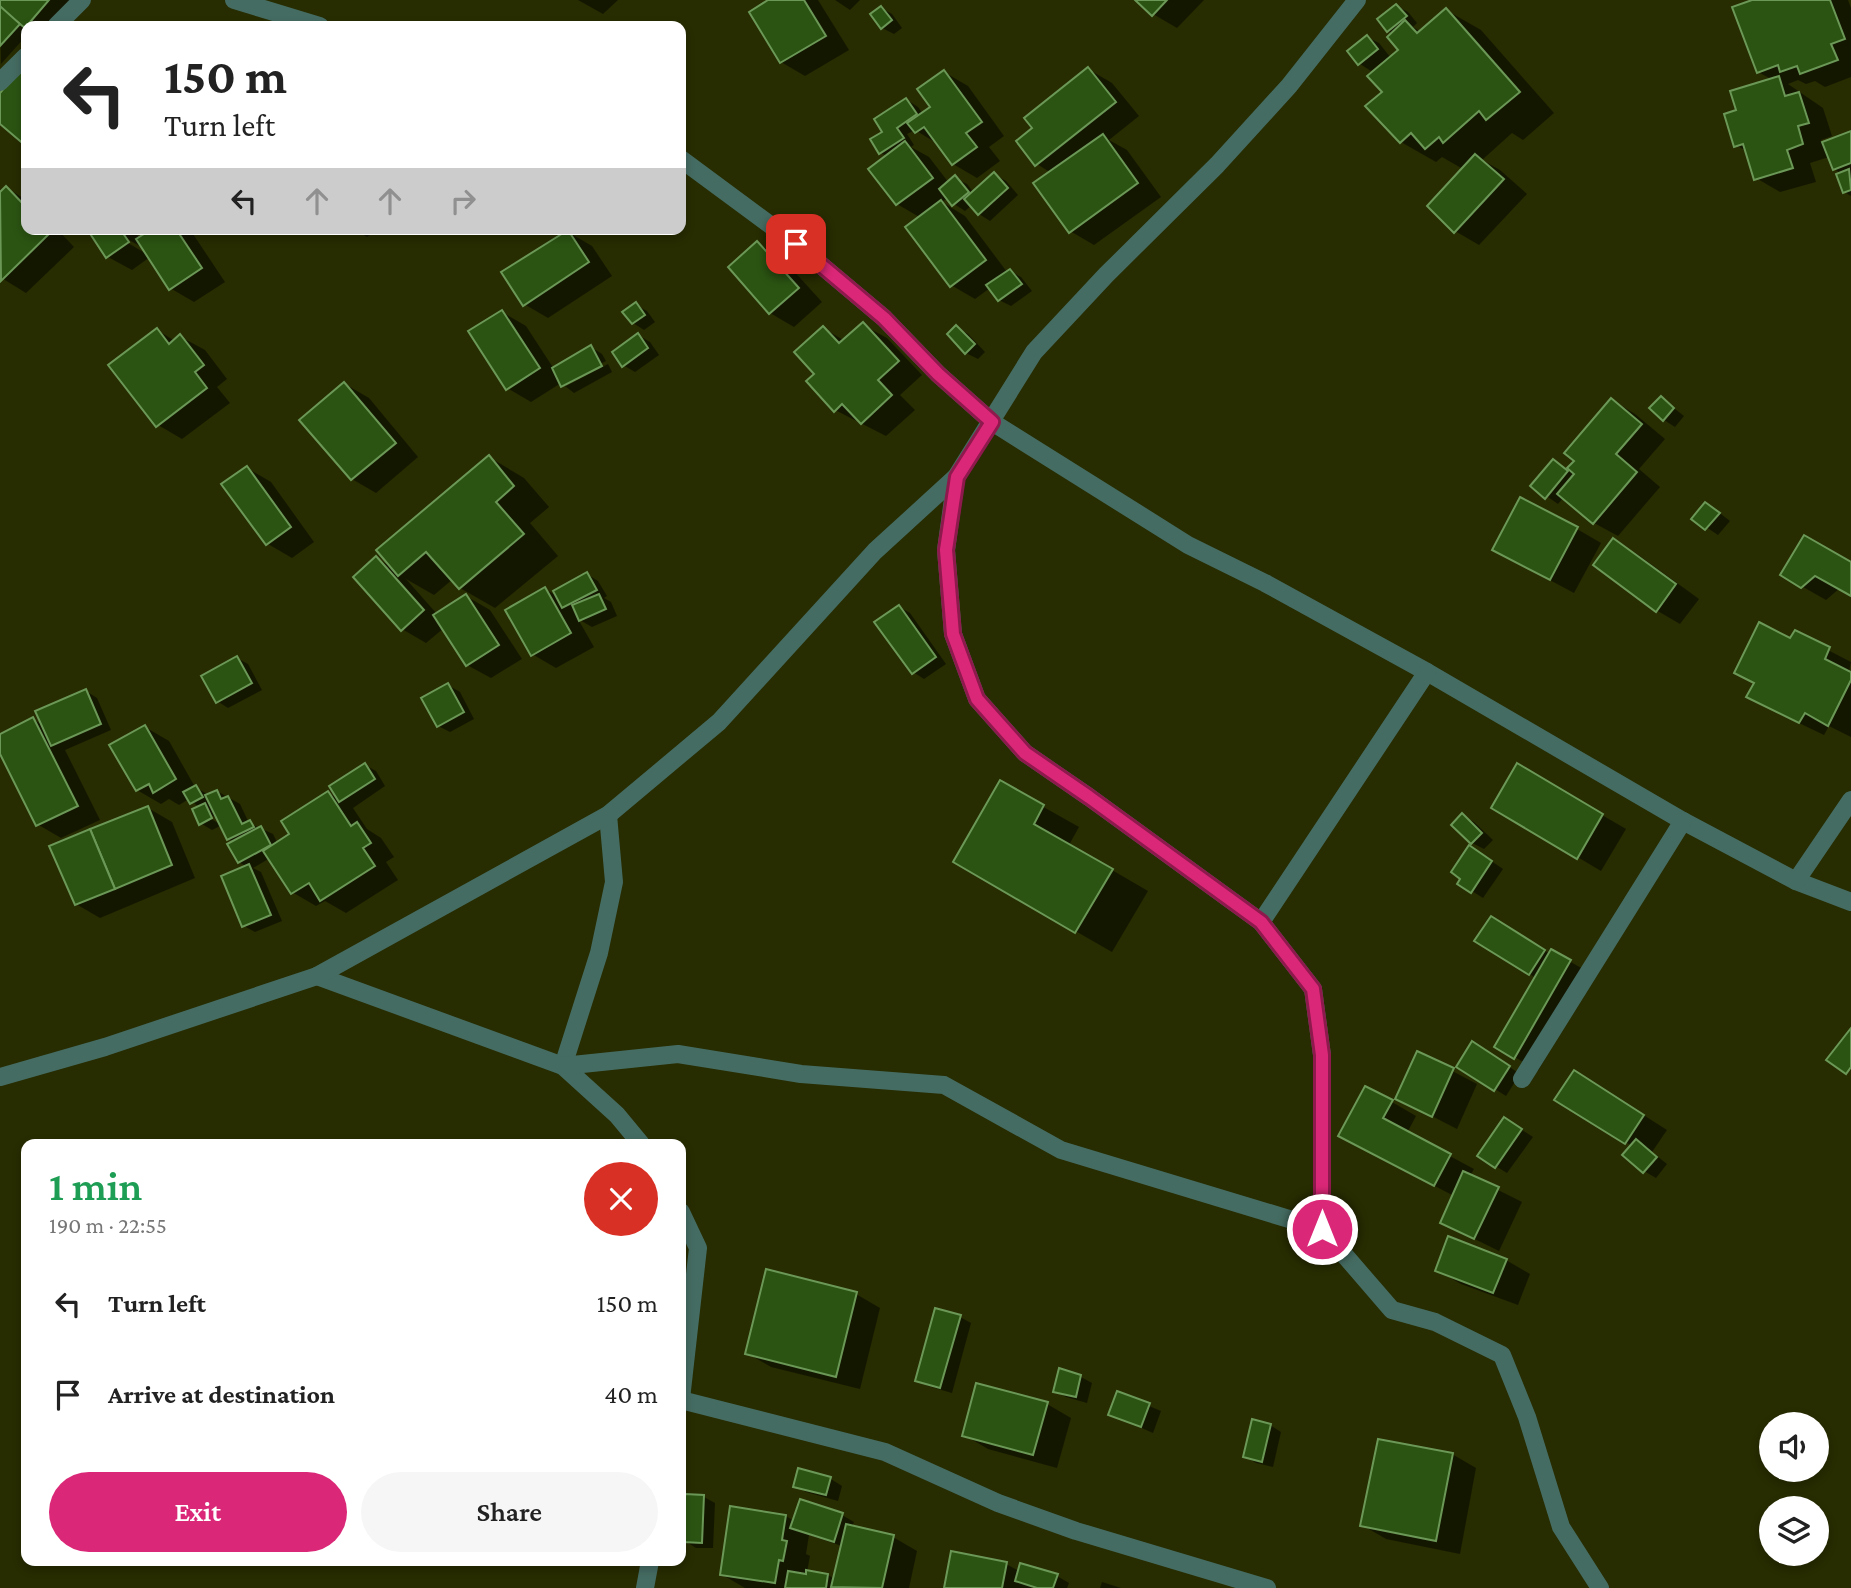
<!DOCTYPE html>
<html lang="en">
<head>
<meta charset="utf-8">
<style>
  :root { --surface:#fff; --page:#f6f6f6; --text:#222; --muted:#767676; --accent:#db2777 }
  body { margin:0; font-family:"Crimson Pro",serif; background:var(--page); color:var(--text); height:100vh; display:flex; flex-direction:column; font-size:26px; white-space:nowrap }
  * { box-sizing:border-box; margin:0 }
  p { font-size:23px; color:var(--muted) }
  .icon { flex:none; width:38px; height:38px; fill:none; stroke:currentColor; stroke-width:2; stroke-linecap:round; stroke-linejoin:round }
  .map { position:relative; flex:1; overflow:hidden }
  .drawer { position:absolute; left:21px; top:1139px; width:665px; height:427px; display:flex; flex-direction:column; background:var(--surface); border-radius:14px; box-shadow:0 4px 10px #0003 }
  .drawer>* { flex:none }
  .hud { position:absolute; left:21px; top:21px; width:665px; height:214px; border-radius:14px; box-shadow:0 4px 10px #0003; background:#fff; color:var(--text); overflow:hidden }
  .buttons { position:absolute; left:1759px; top:1412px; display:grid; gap:14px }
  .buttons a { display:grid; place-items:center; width:70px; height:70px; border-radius:50%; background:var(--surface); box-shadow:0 4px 10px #0003; font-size:35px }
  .pin { position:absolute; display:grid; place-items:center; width:60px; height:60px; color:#fff; margin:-30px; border-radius:14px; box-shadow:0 4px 10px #0006 }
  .me { position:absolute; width:77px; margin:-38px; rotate:0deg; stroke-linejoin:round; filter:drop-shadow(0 0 5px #0008) }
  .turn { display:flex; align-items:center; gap:24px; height:147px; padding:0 28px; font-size:32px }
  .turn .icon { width:91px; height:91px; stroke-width:2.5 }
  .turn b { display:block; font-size:49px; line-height:60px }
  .lanes { display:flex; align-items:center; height:66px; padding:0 28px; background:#0003; justify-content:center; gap:35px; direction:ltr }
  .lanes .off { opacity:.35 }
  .round { display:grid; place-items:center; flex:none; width:74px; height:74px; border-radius:37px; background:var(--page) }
  .overview { display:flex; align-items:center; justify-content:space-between; height:119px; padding:0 28px }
  h1 { font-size:42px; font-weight:600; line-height:52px; color:#1e9e55 }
  .cta { display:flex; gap:14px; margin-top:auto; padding:14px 28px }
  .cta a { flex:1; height:80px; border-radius:42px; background:var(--accent); color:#fff; font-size:28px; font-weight:600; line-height:80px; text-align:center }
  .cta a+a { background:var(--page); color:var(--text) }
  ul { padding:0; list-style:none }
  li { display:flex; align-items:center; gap:21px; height:91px; padding:0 28px }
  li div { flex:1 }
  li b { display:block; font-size:26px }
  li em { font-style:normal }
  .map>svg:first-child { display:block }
</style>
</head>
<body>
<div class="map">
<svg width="1851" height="1588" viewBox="0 0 1851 1588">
  <rect width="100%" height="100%" fill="#272c01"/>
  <g fill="#0007" fill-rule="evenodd">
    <polygon points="0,0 69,0 78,8 62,26 26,26 26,36 1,64"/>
    <polygon points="578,0 618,0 603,14"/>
    <polygon points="771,0 818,0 849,50 805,76 781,62"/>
    <polygon points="835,0 860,0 850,10"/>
    <polygon points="1138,0 1204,0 1177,28 1153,14"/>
    <polygon points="1757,0 1848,0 1851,8 1851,77 1825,87 1815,81 1806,84 1798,80 1788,84 1823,108 1832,136 1821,140 1823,144 1851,133 1851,196 1844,192 1842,174 1834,169 1829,157 1810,163 1816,182 1780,192 1756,178 1748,152 1736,145 1738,112 1773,80 1758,72"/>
    <polygon points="1397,6 1408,12 1417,23 1413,27 1421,32 1446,10 1481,30 1554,113 1523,140 1512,133 1482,160 1500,170 1527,194 1479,245 1455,231 1463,169 1442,157 1436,162 1401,142 1384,92 1384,64 1382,62 1371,71 1360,64 1349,51 1367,37 1379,43 1391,58 1400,50 1393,34 1388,31"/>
    <polygon points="881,8 892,14 902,28 894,34 882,28"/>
    <polygon points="1088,69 1112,83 1139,116 1109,140 1127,150 1161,197 1094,245 1070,231 1051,173 1037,164 1034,128"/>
    <polygon points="944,72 968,86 1004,136 989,147 1000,161 977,178 953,164 938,144 915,130 907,134 914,145 911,147 929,157 949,183 955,178 967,184 974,193 994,174 1006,181 1018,195 990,221 979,214 971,206 965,211 954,204 948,198 942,202 965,216 1007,272 1010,271 1021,277 1032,291 1011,306 999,300 990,288 975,299 951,285 921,218 897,204 887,156 881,153 885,132 907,100 918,107 923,114 932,107"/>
    <polygon points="7,188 26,200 26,229 57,229 74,247 26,293 0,277 0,195"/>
    <path d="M89 229H133L140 239 155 229H184L193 234 225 282 194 302 170 288 150 257 132 270 108 257ZM122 236 145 249V253L121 239Z"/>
    <polygon points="354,229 378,229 367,237"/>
    <polygon points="568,232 592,246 612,276 548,318 524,304"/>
    <polygon points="757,243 781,257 822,302 794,327 770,313"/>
    <polygon points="636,305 647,311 655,322 644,330 633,323"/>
    <polygon points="502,312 526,326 554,369 591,347 602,354 606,361 566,382 566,386 608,364 612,372 574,393 561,383 531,402 507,388"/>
    <polygon points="863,325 887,338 922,375 900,395 915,410 886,436 835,410 816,374 823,328 845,341"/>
    <polygon points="956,327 968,334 985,352 978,359 966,353"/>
    <polygon points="157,330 175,341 181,337 205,350 227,379 217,387 230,403 182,439 158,425"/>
    <polygon points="638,335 650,342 659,355 635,372 623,365"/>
    <polygon points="345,384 369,398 418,457 376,493 352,479"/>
    <polygon points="1661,398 1684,416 1675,427 1664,420"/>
    <polygon points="1612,400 1635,414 1665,439 1639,469 1660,487 1618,536 1594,523 1564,497 1558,504 1532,486 1553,461 1568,470 1576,461"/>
    <polygon points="489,457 524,478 549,507 530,523 558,556 495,608 460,588 453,579 434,595 406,579 437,614 466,596 490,610 522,659 491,678 467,665 444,628 426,643 402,629 376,558 393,568"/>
    <polygon points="247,468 271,482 314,542 292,558 268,544 224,484"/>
    <polygon points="1717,511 1730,521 1718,535 1694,519"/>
    <polygon points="1577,529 1601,543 1574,593 1518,563"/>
    <polygon points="1613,540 1637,554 1699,599 1680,624 1656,610"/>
    <polygon points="1851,564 1851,595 1840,588 1826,600 1782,575"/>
    <polygon points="587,574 598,581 607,596 604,598 611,602 617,616 592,627 578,619 594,647 556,668 532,654 545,589 557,596"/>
    <polygon points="899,607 910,613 946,664 924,679 913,672"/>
    <polygon points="1795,633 1851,662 1849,672 1851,673 1851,737 1829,726 1824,735 1772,710 1755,683"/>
    <polygon points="237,658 248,664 262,690 228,708 217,701"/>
    <polygon points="448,685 460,692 474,719 450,732 438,726"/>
    <polygon points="86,691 97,698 111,730 65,750 100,820 61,838 37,824 0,750 0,736 33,719 44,726"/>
    <path d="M145 727 169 741 195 787 209 795 217 791 240 804 249 823 273 834 278 844 292 835 328 793 340 800 365 765 376 771 385 786 353 808 367 829 381 838 394 857 386 862 398 880 346 913 325 901 316 906 292 892 270 858 253 868 261 872 282 921 255 932 244 926 247 867 239 862 235 842 228 839 222 825 212 830 200 823 199 807 189 799 179 805 169 799 161 804 137 790ZM206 812 220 820V824L204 815Z"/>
    <polygon points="1518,766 1626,829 1601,871 1493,807"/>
    <polygon points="1001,783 1079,827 1069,845 1148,891 1112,952 955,862"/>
    <polygon points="148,808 172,822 195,878 100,918 76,904"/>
    <polygon points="1462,816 1474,822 1493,840 1484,849 1472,843"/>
    <polygon points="1481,854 1503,869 1483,898 1472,891"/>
    <polygon points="1503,924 1550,954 1551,951 1594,975 1538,1071 1496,1046 1536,978 1476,940"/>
    <polygon points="1484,1050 1520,1074 1506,1096 1458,1066"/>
    <polygon points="1418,1053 1477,1084 1457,1129 1397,1098"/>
    <polygon points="1598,1086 1667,1130 1652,1152 1667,1164 1656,1178 1644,1171 1632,1146 1557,1100"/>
    <polygon points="1392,1102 1416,1116 1407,1133 1474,1169 1470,1176 1522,1202 1499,1251 1442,1223 1454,1196 1364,1149"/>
    <polygon points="1516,1126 1533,1137 1507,1173 1479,1156"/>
    <polygon points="1506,1260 1530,1274 1518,1305 1461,1284 1437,1270"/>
    <polygon points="856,1294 880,1308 860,1389 771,1367 747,1353"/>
    <polygon points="960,1317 971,1323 952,1393 928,1386 917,1380"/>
    <polygon points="1060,1371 1081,1377 1092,1383 1087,1403 1066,1397 1055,1391"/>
    <polygon points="977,1385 1047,1404 1071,1418 1057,1468 988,1449 964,1435"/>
    <polygon points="1118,1393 1161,1411 1153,1433 1110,1414"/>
    <polygon points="1270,1425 1281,1432 1273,1467 1256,1463 1245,1456"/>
    <polygon points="1452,1454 1476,1468 1460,1554 1386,1539 1362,1525"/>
    <polygon points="799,1471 831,1479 842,1486 838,1501 806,1492 795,1486"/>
    <polygon points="704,1497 715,1503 713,1548 696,1548 685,1541"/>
    <path d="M842 1515 854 1522 852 1527 893 1537 917 1551 909 1588H745L721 1574 786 1516 794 1521ZM809 1535 842 1546 835 1579 828 1575 807 1572 810 1556 806 1554Z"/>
    <polygon points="1006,1564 1019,1571 1057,1576 1069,1583 1067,1588 946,1588"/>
    <polygon points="1102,1582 1121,1588 1100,1588"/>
  </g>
  <g fill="#2b5412" stroke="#6b9857" stroke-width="2">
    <polygon points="0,0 49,0 25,28 0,8"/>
    <polygon points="768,0 804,0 826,36 780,63 749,12"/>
    <polygon points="1135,0 1167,0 1152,16"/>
    <polygon points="1752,0 1830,0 1845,39 1831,44 1838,60 1800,74 1797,66 1780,72 1778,65 1757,73 1732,7"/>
    <polygon points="1396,4 1407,16 1387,32 1377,19"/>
    <polygon points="881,6 892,20 881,29 870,14"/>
    <polygon points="1,7 20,24 0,46 0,8"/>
    <polygon points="1446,8 1520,92 1486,120 1479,111 1443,143 1439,137 1425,149 1411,133 1400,143 1365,106 1382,92 1367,76 1398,50 1387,37 1405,20 1417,33"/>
    <polygon points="1367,35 1378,49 1358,65 1347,51"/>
    <polygon points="1088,67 1116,102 1035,166 1016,141 1032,128 1024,118"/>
    <polygon points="20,69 26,75 26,146 0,124 0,93"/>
    <polygon points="944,70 982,122 966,133 977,147 952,165 924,127 915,133 907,123 930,107 917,89"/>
    <polygon points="1779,76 1785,96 1799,92 1809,123 1798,126 1803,144 1787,150 1793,168 1754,180 1743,144 1734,147 1724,114 1736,110 1730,91"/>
    <polygon points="906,98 917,114 897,128 904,138 879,154 870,139 882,132 874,119"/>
    <polygon points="1851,131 1851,163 1833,170 1822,142"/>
    <polygon points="1103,134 1138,183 1069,233 1033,183"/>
    <polygon points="905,141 933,178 896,205 868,169"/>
    <polygon points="1475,154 1504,179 1454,233 1427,206"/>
    <polygon points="1849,169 1851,190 1843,193 1836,174"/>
    <polygon points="994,172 1008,188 978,215 964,199"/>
    <polygon points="955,175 969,192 952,206 939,189"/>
    <polygon points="6,186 26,207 26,229 48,229 51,232 1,281 0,192"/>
    <polygon points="941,200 986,260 950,287 905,227"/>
    <polygon points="87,229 120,229 129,242 106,258"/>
    <polygon points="152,229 176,229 202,268 169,290 136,239"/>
    <polygon points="568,230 589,262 523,306 501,272"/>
    <polygon points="757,241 799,288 769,314 728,267"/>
    <polygon points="1010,269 1022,284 998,301 986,285"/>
    <polygon points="636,302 645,315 632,324 622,312"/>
    <polygon points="502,310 540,368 506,390 468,331"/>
    <polygon points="863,322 899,361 878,380 892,395 861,424 842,404 834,412 806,381 814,374 794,352 823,326 839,343"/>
    <polygon points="956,325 975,344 965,354 947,334"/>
    <polygon points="157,328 169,344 180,334 204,365 195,372 207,388 156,427 108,365"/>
    <polygon points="638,333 648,348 622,367 612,352"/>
    <polygon points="591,345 602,366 561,387 552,368"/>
    <polygon points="344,382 396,443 351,480 299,420"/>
    <polygon points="1661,396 1674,408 1663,421 1649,408"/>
    <polygon points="1611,398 1642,424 1616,454 1637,472 1593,524 1557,494 1574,474 1567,468 1574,461 1564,453"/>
    <polygon points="489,455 514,486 496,502 524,534 459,589 426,552 398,576 376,550"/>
    <polygon points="1553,459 1568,471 1545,499 1530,486"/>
    <polygon points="247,466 291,527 266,545 221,484"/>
    <polygon points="1520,497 1578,527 1550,580 1492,550"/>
    <polygon points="1705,502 1720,513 1705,530 1691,519"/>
    <polygon points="1804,535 1851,562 1851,596 1815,576 1801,588 1780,575"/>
    <polygon points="1613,538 1676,584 1656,612 1593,565"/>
    <polygon points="376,556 424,610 401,631 353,577"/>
    <polygon points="587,572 597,590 562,608 553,591"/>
    <polygon points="545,587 571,633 531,656 505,610"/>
    <polygon points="466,594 499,645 466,666 433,615"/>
    <polygon points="599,594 606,609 579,621 572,605"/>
    <polygon points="899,605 936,657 912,674 874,622"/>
    <polygon points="1759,622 1790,638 1795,630 1830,647 1825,659 1851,672 1851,680 1828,726 1805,713 1799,723 1746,697 1754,683 1734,673"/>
    <polygon points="237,656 252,683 216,703 201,676"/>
    <polygon points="448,683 464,712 437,727 421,698"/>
    <polygon points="86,689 101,724 51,746 35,711"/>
    <polygon points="33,717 78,806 36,826 0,754 0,734"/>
    <polygon points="145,725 176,779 153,793 149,784 136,791 109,745"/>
    <polygon points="365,763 375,779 339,802 329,786"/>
    <polygon points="1517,763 1603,814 1577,859 1491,808"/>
    <polygon points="1000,780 1044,805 1034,824 1113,869 1075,933 953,862"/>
    <polygon points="196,785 203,797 190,804 183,792"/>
    <polygon points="217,790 221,799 228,796 242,824 250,820 254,827 227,840 205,795"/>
    <polygon points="328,791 351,826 357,822 371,843 363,848 375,866 320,901 309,883 291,894 263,851 289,834 281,821"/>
    <polygon points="205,803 212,818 199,825 192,809"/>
    <polygon points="148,806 172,865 115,889 90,829"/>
    <polygon points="1462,813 1482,833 1471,844 1451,825"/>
    <polygon points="261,826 271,845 238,863 227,844"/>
    <polygon points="90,829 115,889 75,905 49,846"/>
    <polygon points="1469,845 1492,861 1471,893 1457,884 1460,879 1451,872"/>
    <polygon points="249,864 271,915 242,927 221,876"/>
    <polygon points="1491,916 1545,950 1529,975 1474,941"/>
    <polygon points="1551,949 1571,960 1514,1059 1494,1047"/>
    <polygon points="1851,1028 1851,1067 1846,1074 1826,1060"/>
    <polygon points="1472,1041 1510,1066 1494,1091 1456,1067"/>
    <polygon points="1417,1051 1454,1068 1432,1117 1395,1099"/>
    <polygon points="1574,1070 1644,1115 1625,1144 1554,1100"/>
    <polygon points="1365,1086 1393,1100 1383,1118 1451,1154 1434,1186 1338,1136"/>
    <polygon points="1504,1117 1522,1129 1495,1168 1477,1156"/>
    <polygon points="1636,1139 1657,1157 1643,1173 1622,1155"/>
    <polygon points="1463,1171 1499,1187 1474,1239 1440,1223"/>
    <polygon points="1448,1236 1507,1259 1493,1293 1435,1271"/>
    <polygon points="766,1269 857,1292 836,1377 745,1354"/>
    <polygon points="935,1308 961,1315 940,1388 915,1381"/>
    <polygon points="1059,1368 1081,1375 1076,1397 1053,1392"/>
    <polygon points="976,1383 1048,1402 1033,1455 962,1436"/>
    <polygon points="1117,1391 1150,1403 1141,1427 1108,1415"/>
    <polygon points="1252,1419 1271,1424 1262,1462 1243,1457"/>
    <polygon points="1378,1439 1453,1453 1436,1541 1360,1526"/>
    <polygon points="798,1468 831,1477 826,1495 793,1487"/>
    <polygon points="685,1494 704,1495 702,1543 683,1542"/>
    <polygon points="800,1499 843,1513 834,1542 790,1528"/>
    <polygon points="730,1506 786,1515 782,1540 787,1541 783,1561 779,1560 775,1583 720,1575"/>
    <polygon points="846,1524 894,1535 882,1588 831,1587"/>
    <polygon points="951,1551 1007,1562 1002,1588 944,1588"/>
    <polygon points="1020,1563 1058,1574 1053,1588 1037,1588 1015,1581"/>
    <polygon points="806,1570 828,1574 826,1588 785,1588 788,1571 806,1574"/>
  </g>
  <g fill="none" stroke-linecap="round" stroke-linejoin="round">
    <g stroke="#456c62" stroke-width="18">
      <polyline points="234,0 320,26"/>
      <polyline points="56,26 82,0"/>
      <polyline points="0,82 26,56"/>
      <polyline points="681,159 796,244 884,318 938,374 992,422 1188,545 1265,583 1427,672 1683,821 1796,881 1851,902"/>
      <polyline points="956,477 946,550 953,634 977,699 1025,753 1089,797 1261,922 1313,989 1322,1055 1322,1229"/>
      <polyline points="608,815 614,882 599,953 563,1066 617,1115 641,1144"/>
      <polyline points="1796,881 1851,800"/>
      <polyline points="1261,922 1427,672"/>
      <polyline points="317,976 563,1066 678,1054 801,1074 944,1085 1061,1150 1322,1229 1392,1310 1435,1322 1502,1355 1527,1417 1561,1527 1600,1588"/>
      <polyline points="0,1077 105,1047 317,976 608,815 719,722 875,551 956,477 1034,352 1106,275 1217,165 1289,86 1357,0"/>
      <polyline points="1522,1079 1683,821"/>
      <polyline points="681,1212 698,1248 681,1399"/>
      <polyline points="681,1400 885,1452 998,1503 1076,1531 1267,1588"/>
      <polyline points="645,1588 650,1561"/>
    </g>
  </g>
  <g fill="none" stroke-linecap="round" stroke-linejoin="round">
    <g stroke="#8e194d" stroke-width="18">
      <polyline id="route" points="796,244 884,318 938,374 992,422 957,477 946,550 953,634 977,699 1025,753 1089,797 1261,922 1313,989 1322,1055 1322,1229"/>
    </g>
    <use href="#route" stroke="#db2777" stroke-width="12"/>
  </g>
</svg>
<div class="buttons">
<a><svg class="icon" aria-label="sound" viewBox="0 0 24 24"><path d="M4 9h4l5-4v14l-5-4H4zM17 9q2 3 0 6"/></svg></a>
<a><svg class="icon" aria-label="layers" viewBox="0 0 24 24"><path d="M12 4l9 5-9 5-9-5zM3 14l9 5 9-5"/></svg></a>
</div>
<div class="pin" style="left:796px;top:244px;background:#d93025"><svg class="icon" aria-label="arrive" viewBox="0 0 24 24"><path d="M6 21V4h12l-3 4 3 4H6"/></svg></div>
<svg class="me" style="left:1322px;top:1229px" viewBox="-20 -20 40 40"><circle r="17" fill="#db2777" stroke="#fff" stroke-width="3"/><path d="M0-11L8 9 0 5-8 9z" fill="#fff"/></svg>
<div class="hud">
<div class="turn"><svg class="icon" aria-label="left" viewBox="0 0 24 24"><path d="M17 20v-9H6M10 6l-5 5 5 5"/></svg><div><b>150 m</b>Turn left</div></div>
<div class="lanes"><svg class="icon" aria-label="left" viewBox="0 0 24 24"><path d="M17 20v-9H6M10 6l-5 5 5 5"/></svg><svg class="icon off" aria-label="ahead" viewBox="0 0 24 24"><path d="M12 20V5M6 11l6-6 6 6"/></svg><svg class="icon off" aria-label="ahead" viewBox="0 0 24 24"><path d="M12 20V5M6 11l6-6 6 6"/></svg><svg class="icon off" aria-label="right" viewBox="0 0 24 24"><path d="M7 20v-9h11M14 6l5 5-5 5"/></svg></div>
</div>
<section class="drawer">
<div class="overview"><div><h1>1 min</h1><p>190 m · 22:55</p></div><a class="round" style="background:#d93025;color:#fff"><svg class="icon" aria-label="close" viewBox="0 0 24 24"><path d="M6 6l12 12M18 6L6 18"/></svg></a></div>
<ul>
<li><svg class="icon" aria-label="left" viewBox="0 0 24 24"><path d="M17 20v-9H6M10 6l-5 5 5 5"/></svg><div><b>Turn left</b></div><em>150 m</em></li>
<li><svg class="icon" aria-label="arrive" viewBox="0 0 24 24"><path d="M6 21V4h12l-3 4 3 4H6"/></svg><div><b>Arrive at destination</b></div><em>40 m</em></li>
</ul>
<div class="cta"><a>Exit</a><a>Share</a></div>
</section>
</div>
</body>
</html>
